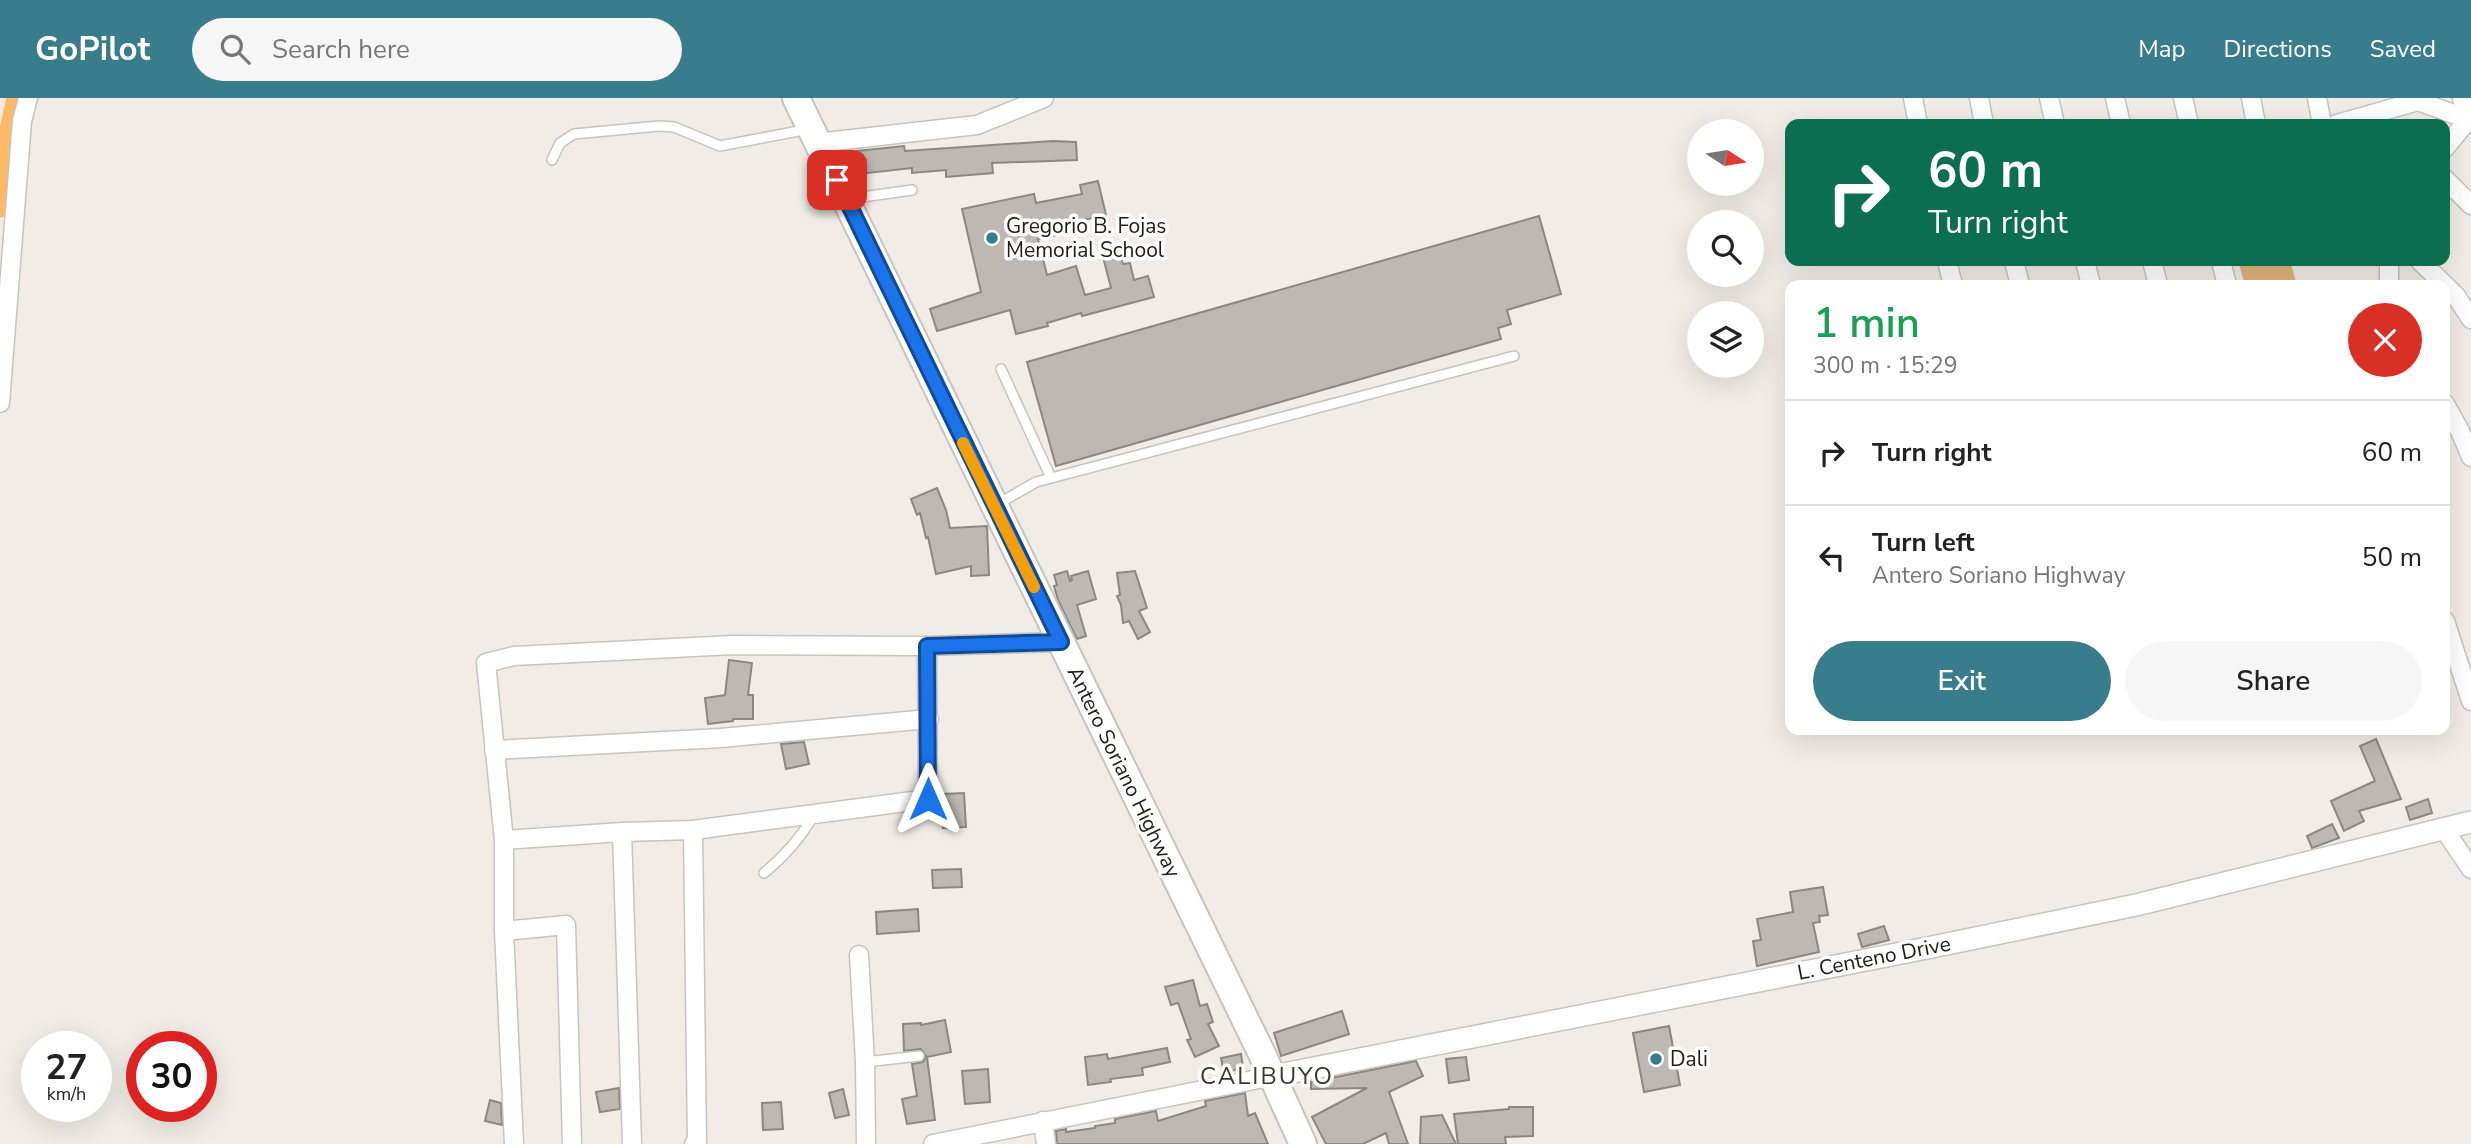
<!DOCTYPE html>
<html lang="en">
<head>
<meta charset="utf-8">
<style>
  :root { --surface:#fff; --page:#f6f6f6; --text:#222; --muted:#767676; --line:#e0e0e0; --accent:#397d8c }
  body { margin:0; font-family:"Nunito Sans",sans-serif; background:var(--page); color:var(--text); height:100vh; display:flex; flex-direction:column; font-size:26px; white-space:nowrap }
  * { box-sizing:border-box; margin:0 }
  p { font-size:23px; color:var(--muted) }
  .icon { flex:none; width:38px; height:38px; fill:none; stroke:currentColor; stroke-width:2; stroke-linecap:round; stroke-linejoin:round }
  .map { position:relative; flex:1; overflow:hidden }
  .sheet { position:absolute; left:1785px; top:182px; width:665px; height:455px; display:flex; flex-direction:column; background:var(--surface); border-radius:14px; box-shadow:0 7px 28px #0002 }
  .sheet>* { flex:none }
  .guide { position:absolute; left:1785px; top:21px; width:665px; height:147px; border-radius:14px; box-shadow:0 7px 28px #0002; background:#0b6e4f; color:#fff; overflow:hidden }
  .needle { width:46px; rotate:102deg }
  .controls { position:absolute; left:1687px; top:21px; display:grid; gap:14px }
  .controls a { display:grid; place-items:center; width:77px; height:77px; border-radius:50%; background:var(--surface); box-shadow:0 7px 28px #0002; font-size:35px }
  .speed { position:absolute; left:21px; top:933px; display:flex; gap:14px; font-size:35px; font-weight:700; text-align:center }
  .speed>* { display:grid; place-content:center; width:91px; height:91px; border-radius:50%; background:var(--surface); box-shadow:0 7px 28px #0002; line-height:1 }
  .speed small { font-size:18px; font-weight:400 }
  .speed .limit { border:10px solid #d22; background:#fff; color:#111 }
  .pin { position:absolute; display:grid; place-items:center; width:60px; height:60px; color:#fff; margin:-30px; border-radius:14px; box-shadow:0 4px 10px #0006 }
  .me { position:absolute; width:77px; margin:-38px; rotate:0deg; stroke-linejoin:round; filter:drop-shadow(0 0 5px #0008) }
  .turn { display:flex; align-items:center; gap:24px; height:147px; padding:0 28px; font-size:32px }
  .turn .icon { width:91px; height:91px; stroke-width:2.5 }
  .turn b { display:block; font-size:49px; line-height:60px }
  .round { display:grid; place-items:center; flex:none; width:74px; height:74px; border-radius:37px; background:var(--page) }
  .headline { display:flex; align-items:center; justify-content:space-between; height:119px; padding:0 28px }
  h1 { font-size:42px; font-weight:600; line-height:52px; color:#1e9e55 }
  .cta { display:flex; gap:14px; margin-top:auto; padding:14px 28px }
  .cta a { flex:1; height:80px; border-radius:42px; background:var(--accent); color:#fff; font-size:28px; font-weight:600; line-height:80px; text-align:center }
  .cta a+a { background:var(--page); color:var(--text) }
  ul { padding:0; list-style:none }
  li { display:flex; align-items:center; gap:21px; height:105px; padding:0 28px; border-top:2px solid var(--line) }
  li div { flex:1 }
  li b { display:block; font-size:26px }
  li em { font-style:normal }
  header { display:flex; align-items:center; gap:42px; box-sizing:border-box; height:98px; padding:0 35px; background:var(--accent); color:#fff }
  header strong { font-size:33px }
  nav { display:flex; gap:38px; margin-inline-start:auto; font-size:24px }
  .search { width:490px; height:63px; background:var(--page); display:flex; align-items:center; gap:18px; box-sizing:border-box; padding:0 24px; border-radius:38px; color:var(--muted); font-size:26px }
  .map>svg:first-child { display:block }
</style>
</head>
<body>
<header>
<strong>GoPilot</strong>
<div class="search"><svg class="icon" aria-label="search" viewBox="0 0 24 24"><circle cx="10" cy="10" r="6"/><path d="M15 15l6 6"/></svg>Search here</div>
<nav><a>Map</a><a>Directions</a><a>Saved</a></nav>
</header>
<div class="map">
<svg width="2471" height="1046" viewBox="0 0 2471 1046">
  <rect width="100%" height="100%" fill="#f1ece6"/>
  <polygon fill="#e2b37e" points="2238,163 2290,163 2297,187 2245,187"/>
  <g fill="none" stroke-linecap="round" stroke-linejoin="round">
    <polyline stroke="#ffb865" stroke-width="19" points="0,110 5,50 16,0"/>
  </g>
  <g fill="#bdb8b3" stroke="#8c8782" stroke-width="2">
    <polygon points="1053,43 1076,44 1077,62 992,65 993,75 946,79 946,72 912,75 912,70 859,76 857,53 904,48 905,53"/>
    <polygon points="1098,83 1106,117 1083,122 1085,131 1038,141 1047,177 1076,168 1085,197 1111,190 1101,151 1117,147 1123,166 1130,165 1134,182 1148,178 1154,199 1082,218 1081,215 1047,225 1048,228 1016,236 1010,212 937,233 930,211 981,194 962,111 1034,96 1036,105 1082,96 1080,87"/>
    <polygon points="1539,118 1561,196 1507,212 1511,226 1498,230 1501,241 1056,368 1027,264"/>
    <polygon points="937,390 946,412 950,430 987,428 989,477 971,478 971,468 936,476 928,439 926,440 920,415 917,417 911,401"/>
    <polygon points="1067,473 1070,483 1072,482 1071,478 1088,473 1096,501 1077,507 1086,538 1077,541 1058,502 1054,488 1057,487 1054,477"/>
    <polygon points="1135,473 1147,510 1139,513 1150,534 1138,541 1129,523 1123,525 1121,507 1117,498 1120,497 1117,475"/>
    <polygon points="729,562 752,565 748,597 753,597 753,621 733,621 733,623 708,626 705,600 725,597"/>
    <polygon points="2376,641 2401,701 2359,713 2364,723 2344,733 2331,703 2375,683 2360,648"/>
    <polygon points="804,644 809,666 786,671 781,646"/>
    <polygon points="964,695 966,729 943,730 942,696"/>
    <polygon points="2428,701 2432,715 2410,722 2406,709"/>
    <polygon points="2332,726 2339,740 2312,750 2307,738"/>
    <polygon points="961,771 962,789 933,790 932,772"/>
    <polygon points="1823,789 1828,817 1819,818 1820,824 1813,825 1819,854 1757,868 1753,843 1761,842 1757,821 1793,814 1790,794"/>
    <polygon points="918,811 919,833 877,836 876,814"/>
    <polygon points="1884,828 1889,842 1862,849 1858,836"/>
    <polygon points="1193,882 1200,908 1207,906 1213,924 1208,926 1219,948 1195,959 1187,942 1191,941 1178,905 1171,907 1165,889"/>
    <polygon points="1342,913 1349,936 1281,958 1274,935"/>
    <polygon points="945,922 951,954 927,959 935,1022 907,1026 902,1001 917,998 912,966 923,964 926,958 921,951 904,953 903,926 921,925 921,927"/>
    <polygon points="1669,928 1680,987 1644,994 1633,935"/>
    <polygon points="1167,950 1170,964 1142,970 1143,977 1110,981 1111,984 1088,987 1085,959 1107,956 1108,961"/>
    <polygon points="1241,956 1243,969 1224,976 1221,960"/>
    <polygon points="1466,959 1469,982 1449,985 1446,961"/>
    <polygon points="1416,963 1423,978 1389,994 1408,1046 1389,1046 1386,1035 1363,1046 1326,1046 1312,1019 1367,990 1311,991 1311,984"/>
    <polygon points="988,971 990,1004 965,1006 962,973"/>
    <polygon points="619,990 620,1011 600,1014 596,994"/>
    <polygon points="843,991 849,1017 835,1020 829,995"/>
    <polygon points="1245,995 1248,1018 1255,1015 1268,1046 1057,1046 1056,1033 1066,1031 1066,1034 1095,1030 1095,1028 1115,1025 1115,1021 1156,1013 1158,1023 1206,1008 1205,1003"/>
    <polygon points="490,1002 501,1005 502,1027 485,1023"/>
    <polygon points="781,1004 783,1031 763,1032 762,1005"/>
    <polygon points="1509,1009 1533,1009 1533,1038 1505,1039 1506,1046 1458,1046 1454,1016 1509,1011"/>
    <polygon points="1442,1017 1456,1046 1420,1046 1421,1019"/>
  </g>
  <g fill="none" stroke-linecap="round" stroke-linejoin="round">
    <g stroke="#c8c3be" stroke-width="12">
      <g id="service">
        <polyline points="552,62 560,45 574,36 659,28 674,29 720,48 809,31"/>
        <polyline points="848,101 912,92"/>
        <polyline points="1001,271 1051,380"/>
        <polyline points="996,407 1036,384 1514,258"/>
        <path d="M764 775C785 758 800 741 814 717"/>
        <polyline points="865,964 919,958"/>
      </g>
    </g>
    <g stroke="#c8c3be" stroke-width="21">
      <g id="minor">
        <polyline points="1913,0 1918,26"/>
        <polyline points="1979,0 1984,26"/>
        <polyline points="2049,0 2055,26"/>
        <polyline points="2115,0 2121,26"/>
        <polyline points="2183,0 2189,26"/>
        <polyline points="2251,0 2256,26"/>
        <polyline points="2317,0 2322,26"/>
        <polyline points="2462,0 2467,21"/>
        <polyline points="2337,26 2418,3 2467,21"/>
        <polyline points="817,45 977,27 1044,0"/>
        <polyline points="2445,50 2471,18"/>
        <polyline points="2445,81 2471,107"/>
        <polyline points="1947,163 1953,187"/>
        <polyline points="2014,163 2020,187"/>
        <polyline points="2085,163 2091,187"/>
        <polyline points="2152,163 2158,187"/>
        <polyline points="2221,163 2227,187"/>
        <polyline points="2389,163 2389,187"/>
        <polyline points="2420,163 2456,198 2471,221"/>
        <polyline points="0,305 22,23 28,0"/>
        <polyline points="2445,306 2460,333 2471,359"/>
        <polyline points="2445,523 2471,603"/>
        <polyline points="494,652 721,640 929,621"/>
        <polyline points="2444,731 2471,771"/>
        <polyline points="622,734 632,1046"/>
        <polyline points="504,742 622,734 693,732"/>
        <polyline points="504,833 566,827 572,1046"/>
        <polyline points="859,857 865,964 866,1046"/>
        <polyline points="1043,1023 1046,1046"/>
        <polyline points="514,1046 504,833 504,742 486,565 514,558 733,547 927,548 1061,544"/>
        <polyline points="694,1046 697,1046 693,732 928,701 927,548"/>
        <polyline points="933,1046 1273,978"/>
      </g>
    </g>
    <g stroke="#c8c3be" stroke-width="24">
      <polyline id="tertiary" points="1273,978 1927,850 2136,807 2471,724"/>
    </g>
    <g stroke="#c8c3be" stroke-width="30">
      <polyline id="primary" points="796,0 1263,958 1303,1046"/>
    </g>
    <use href="#service" stroke="#fff" stroke-width="9"/>
    <use href="#minor" stroke="#fff" stroke-width="18"/>
    <use href="#tertiary" stroke="#fff" stroke-width="21"/>
    <use href="#primary" stroke="#fff" stroke-width="26"/>
  </g>
  <g fill="none" stroke-linecap="round" stroke-linejoin="round">
    <g stroke="#114b97" stroke-width="18">
      <polyline id="route" points="837,82 1061,544 927,548 928,701"/>
    </g>
    <use href="#route" stroke="#1a73e8" stroke-width="12"/>
    <polyline stroke="#f59e0b" stroke-width="12" points="963,345 1034,489"/>
  </g>
  <g fill="#397d8c" stroke="#fff" stroke-width="2.5">
    <circle cx="992" cy="140" r="7"/>
    <circle cx="1656" cy="961" r="7"/>
  </g>
  <g text-anchor="middle" dominant-baseline="central" stroke-width="7" stroke-linejoin="round" paint-order="stroke">
    <g font-size="21" fill="#1e1c1a" stroke="#fff" text-anchor="start">
      <text x="1006" y="128">Gregorio B. Fojas<tspan x="1006" dy="24">Memorial School</tspan></text>
      <text x="1670" y="961">Dali</text>
    </g>
    <g font-size="21" fill="#1e1c1a" stroke="#fff">
      <text transform="translate(1124 674) rotate(64)">Antero Soriano Highway</text>
      <text transform="translate(1874 860) rotate(-11)">L. Centeno Drive</text>
    </g>
    <g font-size="24" letter-spacing="2" fill="#3a3632" stroke="#fff">
      <text x="1267" y="978">CALIBUYO</text>
    </g>
  </g>
</svg>
<div class="controls">
<a><svg class="needle" viewBox="-14 -14 28 28"><path d="M0-13l5 13h-10z" fill="#e53935"/><path d="M0 13l5-13h-10z" fill="#767676"/></svg></a>
<a><svg class="icon" aria-label="search" viewBox="0 0 24 24"><circle cx="10" cy="10" r="6"/><path d="M15 15l6 6"/></svg></a>
<a><svg class="icon" aria-label="layers" viewBox="0 0 24 24"><path d="M12 4l9 5-9 5-9-5zM3 14l9 5 9-5"/></svg></a>
</div>
<div class="speed"><div>27<small>km/h</small></div><div class="limit">30</div></div>
<div class="pin" style="left:837px;top:82px;background:#d93025"><svg class="icon" aria-label="arrive" viewBox="0 0 24 24"><path d="M6 21V4h12l-3 4 3 4H6"/></svg></div>
<svg class="me" style="left:928px;top:701px" viewBox="-20 -20 40 40"><path d="M0-17L14 15 0 8-14 15z" fill="#1a73e8" stroke="#fff" stroke-width="4"/></svg>
<div class="guide">
<div class="turn"><svg class="icon" aria-label="right" viewBox="0 0 24 24"><path d="M7 20v-9h11M14 6l5 5-5 5"/></svg><div><b>60 m</b>Turn right</div></div>
</div>
<section class="sheet">
<div class="headline"><div><h1>1 min</h1><p>300 m · 15:29</p></div><a class="round" style="background:#d93025;color:#fff"><svg class="icon" aria-label="close" viewBox="0 0 24 24"><path d="M6 6l12 12M18 6L6 18"/></svg></a></div>
<ul>
<li><svg class="icon" aria-label="right" viewBox="0 0 24 24"><path d="M7 20v-9h11M14 6l5 5-5 5"/></svg><div><b>Turn right</b></div><em>60 m</em></li>
<li><svg class="icon" aria-label="left" viewBox="0 0 24 24"><path d="M17 20v-9H6M10 6l-5 5 5 5"/></svg><div><b>Turn left</b><p>Antero Soriano Highway</p></div><em>50 m</em></li>
</ul>
<div class="cta"><a>Exit</a><a>Share</a></div>
</section>
</div>
</body>
</html>
